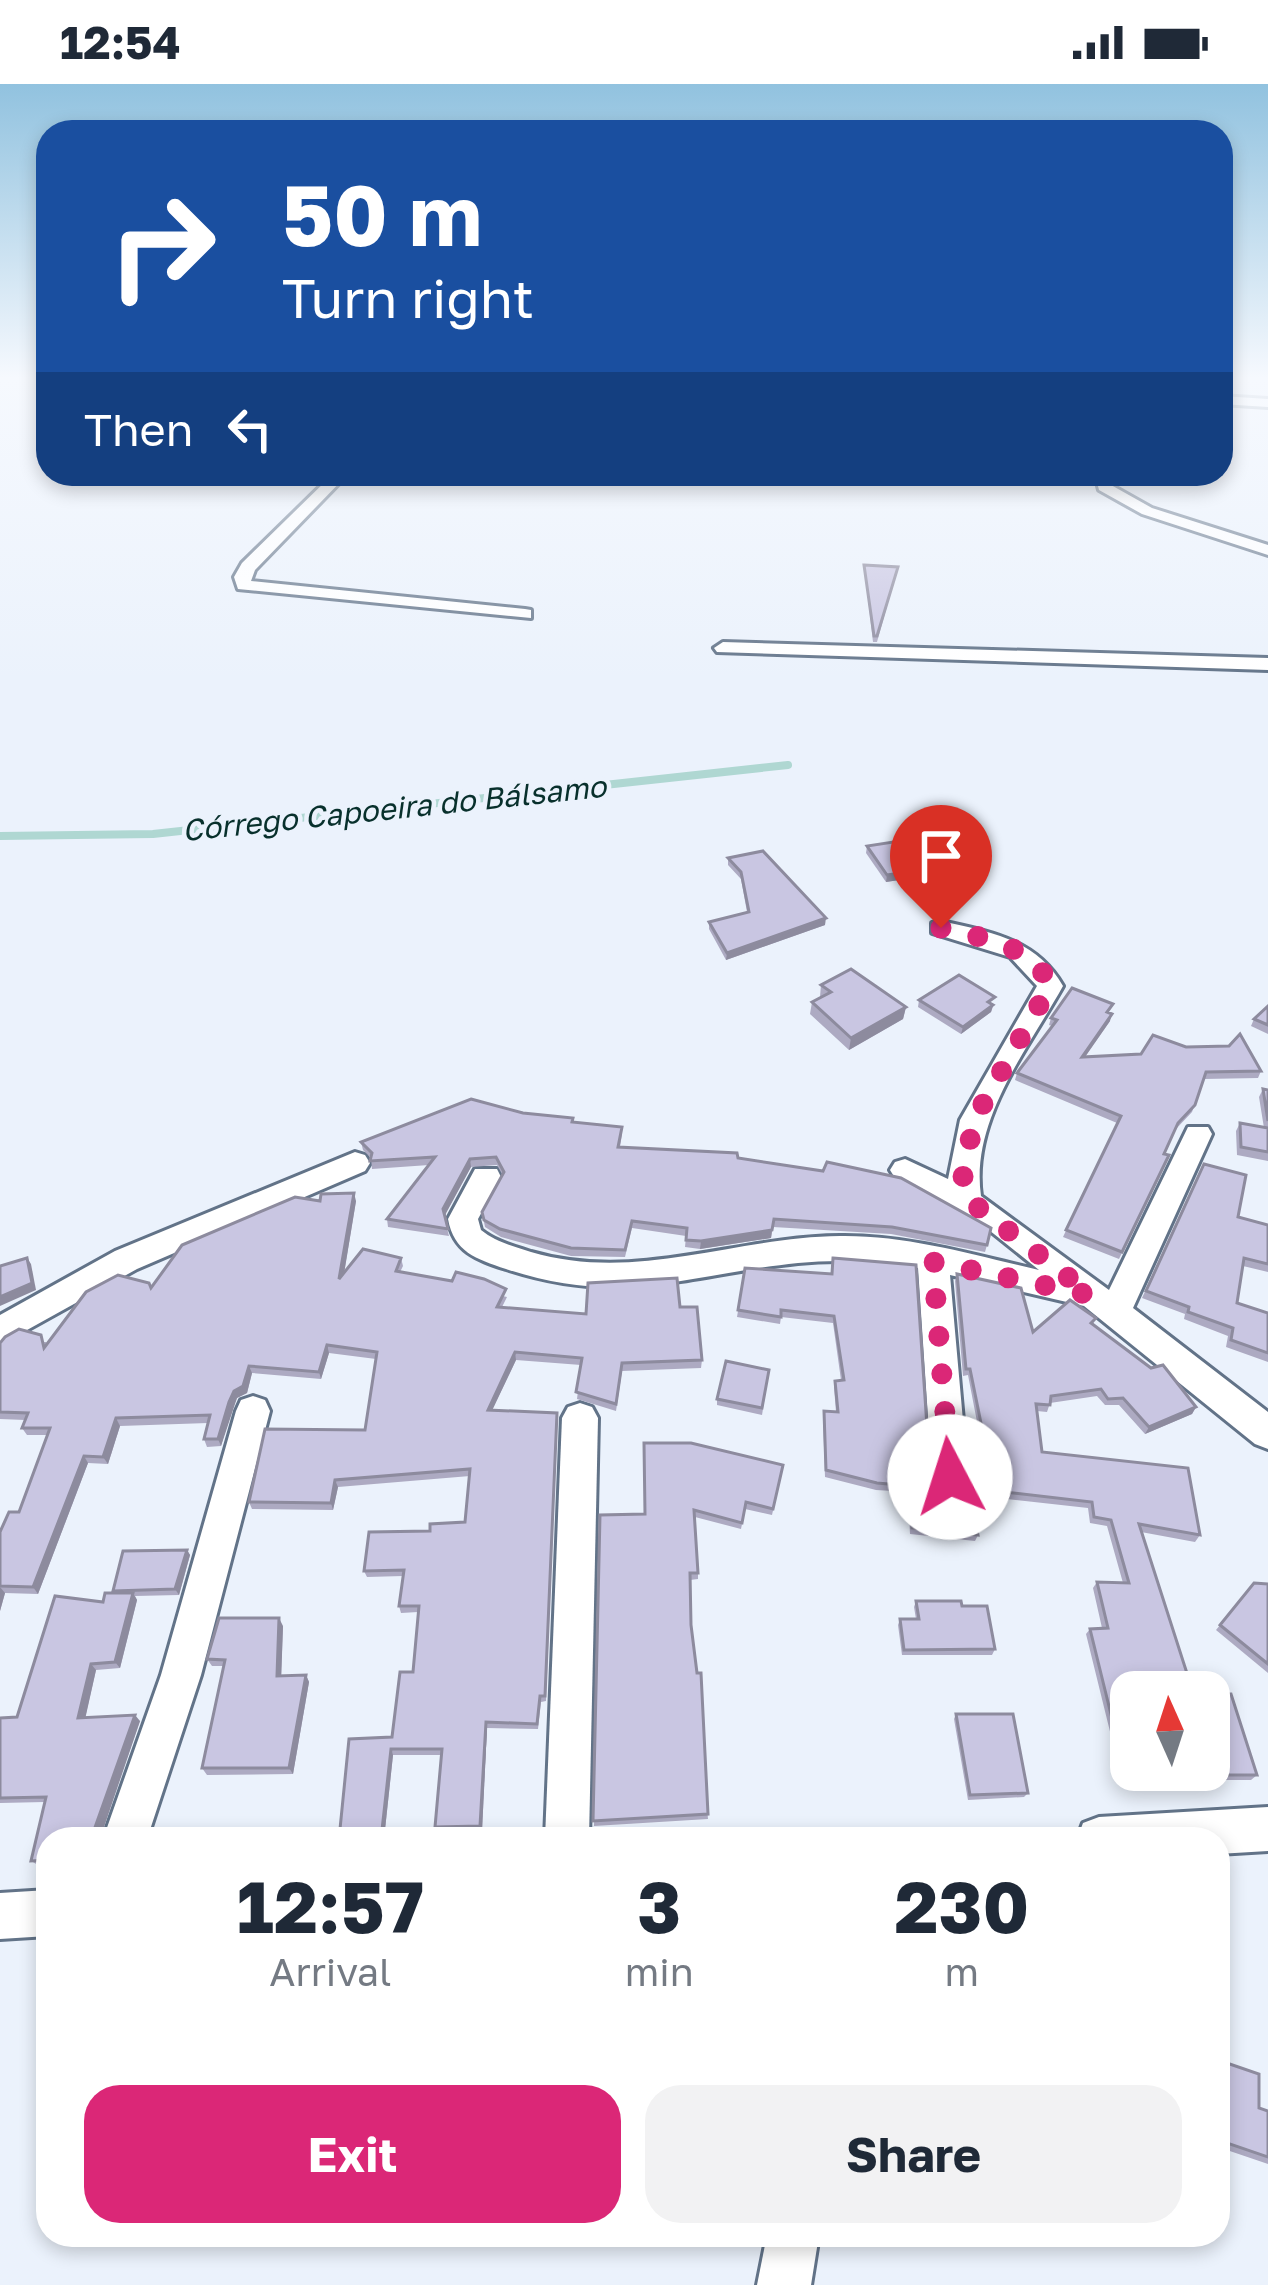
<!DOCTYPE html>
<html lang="en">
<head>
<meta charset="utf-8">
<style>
  :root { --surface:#fff; --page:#f2f2f3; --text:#1f2937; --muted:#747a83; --accent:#db2777 }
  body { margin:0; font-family:"Golos Text",sans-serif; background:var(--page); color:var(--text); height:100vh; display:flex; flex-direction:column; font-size:45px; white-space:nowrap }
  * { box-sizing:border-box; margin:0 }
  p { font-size:39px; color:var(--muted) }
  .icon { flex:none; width:66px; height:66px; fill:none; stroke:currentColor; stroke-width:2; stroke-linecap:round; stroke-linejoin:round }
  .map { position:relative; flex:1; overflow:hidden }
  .side { position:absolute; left:36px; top:1743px; width:1194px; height:420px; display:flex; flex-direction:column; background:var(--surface); border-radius:36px; box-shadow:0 6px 18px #0003 }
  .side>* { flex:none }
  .guide { position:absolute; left:36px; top:36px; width:1197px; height:366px; border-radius:36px; box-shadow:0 6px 18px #0003; background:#1a4fa0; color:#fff; overflow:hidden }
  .needle { width:78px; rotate:357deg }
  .buttons { position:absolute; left:1110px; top:1587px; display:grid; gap:24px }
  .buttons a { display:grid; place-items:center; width:120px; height:120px; border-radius:24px; background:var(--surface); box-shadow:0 6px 18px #0003; font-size:60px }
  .pin { position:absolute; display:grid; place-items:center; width:102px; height:102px; color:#fff; margin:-123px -51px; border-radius:50% 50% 50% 0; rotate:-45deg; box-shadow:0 0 12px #0007 }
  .pin .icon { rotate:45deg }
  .me { position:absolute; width:132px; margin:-66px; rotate:355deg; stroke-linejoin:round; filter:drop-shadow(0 0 9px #0008) }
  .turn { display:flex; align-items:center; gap:42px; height:252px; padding:0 48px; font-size:54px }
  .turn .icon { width:156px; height:156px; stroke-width:2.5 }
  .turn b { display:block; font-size:84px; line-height:102px }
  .then { display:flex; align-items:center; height:114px; padding:0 48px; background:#0003; gap:24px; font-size:45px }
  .eta { display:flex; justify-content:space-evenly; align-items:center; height:204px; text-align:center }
  .eta b { font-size:72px; font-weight:700; line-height:84px }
  .cta { display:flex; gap:24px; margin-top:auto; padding:24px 48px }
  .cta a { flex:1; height:138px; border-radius:36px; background:var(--accent); color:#fff; font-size:48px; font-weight:700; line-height:138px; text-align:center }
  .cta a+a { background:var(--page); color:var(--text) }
  .status { display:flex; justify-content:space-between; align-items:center; height:84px; padding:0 60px; background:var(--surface); direction:ltr }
  .status svg { height:33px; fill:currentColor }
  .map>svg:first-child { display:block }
</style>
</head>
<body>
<div class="status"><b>12:54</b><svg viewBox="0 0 49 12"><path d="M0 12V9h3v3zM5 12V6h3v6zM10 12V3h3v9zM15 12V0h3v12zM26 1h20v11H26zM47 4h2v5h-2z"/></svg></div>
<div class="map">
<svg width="1268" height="2201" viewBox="0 0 1268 2201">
  <rect width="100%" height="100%" fill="#ebf2fc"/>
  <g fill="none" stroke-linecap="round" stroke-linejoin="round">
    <polyline stroke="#afd7d2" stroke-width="8" points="0,752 153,750 788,681"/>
    <g stroke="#627388" stroke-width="6">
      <g id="minor">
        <polygon points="1221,312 1268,315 1268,323 1221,320"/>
        <polygon points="333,390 348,390 255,486 251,497 525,525 531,526 531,534 238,505 234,493 242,479"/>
        <polygon points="1095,390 1109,390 1111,401 1152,424 1268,461 1268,471 1142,430 1099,406"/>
        <polygon points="723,558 1268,574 1268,586 717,568 714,564"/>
        <path d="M941 837C990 848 1036 855 1063 902 1028 965 970 1036 981 1112L1109 1206 1188 1043H1208L1212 1050 1133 1224 1268 1328V1365L1255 1360 1084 1222 950 1191 968 1393 963 1405 950 1409 937 1405 932 1393 918 1184C877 1177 838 1175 798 1179 684 1191 622 1223 506 1185 476 1175 454 1168 448 1135L475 1085H497L501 1093 478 1135 481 1146C496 1158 513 1162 531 1168 637 1199 734 1153 840 1152 907 1151 974 1171 1039 1186L979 1138 895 1094 890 1086 895 1078 905 1075 948 1095 960 1036 1037 902 1010 873 932 849V839Z"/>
        <polygon points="355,1068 365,1071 370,1079 365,1087 137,1185 0,1261 0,1231 115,1167"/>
        <polygon points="253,1312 265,1316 270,1327 201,1591 147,1755 103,1755 161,1591 236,1327 241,1316"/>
        <polygon points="580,1319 592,1323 598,1334 589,1755 545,1755 562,1334 568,1323"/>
        <polygon points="1268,1723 1268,1767 1218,1770 1218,1755 1077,1755 1083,1739 1099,1733"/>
        <polygon points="48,1806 48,1852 0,1855 0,1809"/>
        <polygon points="767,2151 819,2151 811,2201 757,2201"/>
      </g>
    </g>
    <use href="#minor" fill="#fff" fill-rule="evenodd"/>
  </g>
  <g fill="#adaac2">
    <polygon points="864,481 898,483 877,558 873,558"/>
    <polygon points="867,762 925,792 886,798 866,769"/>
    <polygon points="728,774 825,841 726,876 709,845 709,838 747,828 741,795 728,781"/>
    <polygon points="821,901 906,923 903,935 849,966 810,930 812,918 820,913"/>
    <polygon points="919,916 994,920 991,928 961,950 918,923"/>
    <polygon points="1268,922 1268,950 1251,942 1254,935"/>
    <polygon points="1109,929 1110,937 1085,973 1141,970 1186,963 1261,987 1258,994 1204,995 1192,1028 1175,1046 1164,1070 1169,1071 1119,1175 1063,1153 1117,1039 1015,996 1017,989 1052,942 1049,941 1051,934"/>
    <polygon points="1263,1005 1268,1006 1268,1077 1237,1071 1236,1047 1240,1039 1264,1044 1259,1013"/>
    <polygon points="523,1029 573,1034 574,1038 622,1050 620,1063 738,1074 987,1161 985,1168 891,1150 773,1143 771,1154 700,1165 685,1163 686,1152 632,1144 625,1173 571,1172 501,1153 485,1143 482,1128 502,1090 497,1081 471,1083 444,1132 449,1152 388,1143 387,1135 429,1081 372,1085 371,1074 363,1066 361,1058"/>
    <polygon points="1204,1080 1238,1133 1268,1141 1268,1188 1243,1182 1237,1219 1268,1229 1268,1278 1226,1263 1228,1252 1184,1235 1185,1230 1142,1214"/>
    <polygon points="320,1117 356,1117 344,1189 401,1174 403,1182 400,1188 507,1213 502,1223 586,1230 680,1223 702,1276 701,1284 622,1287 616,1327 577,1315 581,1281 516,1276 492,1326 557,1336 546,1617 541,1618 538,1645 487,1644 482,1747 437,1748 435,1743 442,1671 393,1671 384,1755 339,1755 392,1653 413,1588 418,1528 401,1529 399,1522 403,1492 367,1493 364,1487 430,1447 465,1438 470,1392 338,1403 333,1426 252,1425 249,1418 365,1346 376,1275 329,1269 321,1295 252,1289 247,1309 237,1314 232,1325 221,1362 207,1363 204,1355 208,1339 120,1342 108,1380 88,1379 38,1510 5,1509 0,1527 0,1448 19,1428 47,1351 27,1351 22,1344 25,1336 0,1335 0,1259 46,1258 47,1261 151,1204"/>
    <polygon points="833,1174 935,1400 951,1407 970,1400 972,1393 969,1349 971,1343 978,1343 968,1291 963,1292 955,1197 957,1190 1033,1248 1096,1234 1093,1240 1196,1323 1192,1330 1145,1350 1119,1321 1105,1321 1097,1312 1050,1319 1047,1328 1037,1327 1042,1368 1200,1451 1195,1458 1141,1448 1131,1608 1131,1676 1117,1676 1086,1550 1090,1545 1102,1544 1093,1504 1097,1498 1123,1499 1107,1442 1090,1439 1088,1424 970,1411 978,1451 975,1457 910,1450 908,1408 876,1406 825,1393 823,1334 824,1327 836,1328 834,1303 835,1297 841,1296 833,1239 781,1233 780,1240 737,1233 745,1184 831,1190"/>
    <polygon points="769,1286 762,1331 717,1321 717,1315"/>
    <polygon points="783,1381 772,1431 745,1425 741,1445 695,1433 698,1489 698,1495 690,1496 691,1541 708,1735 594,1742 600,1431 644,1430"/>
    <polygon points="187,1466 190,1471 179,1511 135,1512 137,1516 120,1584 96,1586 85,1634 140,1637 99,1754 48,1755 48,1781 38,1781 31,1777 45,1718 0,1719 0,1634 17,1633 103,1518 114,1509 113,1507"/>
    <polygon points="1254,1499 1268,1500 1268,1589 1216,1546"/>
    <polygon points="916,1517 962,1522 995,1565 992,1571 902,1571 898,1541 900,1535 916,1535 914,1523"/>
    <polygon points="283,1542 281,1592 306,1591 309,1598 293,1690 207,1691 202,1684 224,1582 212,1582 207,1575"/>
    <polygon points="1209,1610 1257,1691 1251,1696 1212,1696 1209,1686"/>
    <polygon points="956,1630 1028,1709 1024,1713 968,1716 954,1635"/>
    <polygon points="1218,1976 1259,2024 1268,2027 1268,2080 1218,2063"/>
  </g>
  <g fill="#8d8b9e">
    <polygon points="927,785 925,792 886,798 887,791"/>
    <polygon points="826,834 825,841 726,876 727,869"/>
    <polygon points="993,921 991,928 961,950 963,943"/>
    <polygon points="906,923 903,935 849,966 851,954"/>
    <polygon points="1112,930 1110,937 1080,980 1082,973"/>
    <polygon points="470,1075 471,1083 444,1133 443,1125"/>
    <polygon points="354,1109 356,1117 342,1202 339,1195"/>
    <polygon points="772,1146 771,1154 700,1165 701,1157"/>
    <polygon points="27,1174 31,1180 36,1206 0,1222 0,1213"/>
    <polygon points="327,1261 329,1269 321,1295 319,1288"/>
    <polygon points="515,1268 516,1276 489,1333 488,1326"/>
    <polygon points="249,1282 252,1289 247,1309 237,1314 221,1362 218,1355 229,1318"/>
    <polygon points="1196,1323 1192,1330 1145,1350 1149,1343"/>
    <polygon points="116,1334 120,1342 108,1380 103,1373"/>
    <polygon points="84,1372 88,1379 38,1510 33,1503"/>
    <polygon points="335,1396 338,1403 333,1426 331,1419"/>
    <polygon points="187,1466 190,1471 179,1511 175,1505"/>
    <polygon points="0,1503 5,1509 0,1527"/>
    <polygon points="133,1509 137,1516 120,1584 115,1578"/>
    <polygon points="279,1534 283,1542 281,1599 277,1592"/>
    <polygon points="91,1580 96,1586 84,1640 78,1634"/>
    <polygon points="306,1591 309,1598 293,1690 289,1684"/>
    <polygon points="135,1631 140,1637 100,1755 98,1755 93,1749"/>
    <polygon points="486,1638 487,1644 482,1747 480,1742"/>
    <polygon points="391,1665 393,1671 384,1755 381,1755"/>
  </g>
  <g fill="#c9c6e2" stroke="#8d8b9e" stroke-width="3">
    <polygon points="864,481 898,483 877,552 874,552"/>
    <polygon points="906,756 927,785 887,791 867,762"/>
    <polygon points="763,767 826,834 727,869 709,838 749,828 741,788 728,774"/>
    <polygon points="851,885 906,923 851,954 812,918 831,908 821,901"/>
    <polygon points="959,891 995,913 988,918 993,921 963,943 919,916"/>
    <polygon points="1072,904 1113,920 1107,928 1112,930 1082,973 1141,970 1153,951 1186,963 1229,962 1240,950 1261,987 1206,988 1195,1021 1178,1039 1164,1070 1169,1071 1122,1168 1066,1146 1121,1032 1017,989 1057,936 1051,934"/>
    <polygon points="1268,922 1268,941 1254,935"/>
    <polygon points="1263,1005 1268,1006 1268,1037"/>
    <polygon points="471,1015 523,1029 573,1034 572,1038 622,1043 618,1063 737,1069 738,1074 823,1087 827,1078 901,1094 991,1144 987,1161 892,1143 774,1135 772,1146 701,1157 686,1156 687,1144 632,1137 625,1166 571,1164 500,1145 484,1136 482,1128 504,1088 496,1073 470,1075 443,1125 448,1145 387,1135 435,1073 370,1077 372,1069 361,1058"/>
    <polygon points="1240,1039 1268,1044 1268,1068 1241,1063"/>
    <polygon points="1204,1080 1246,1091 1238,1133 1268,1141 1268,1180 1244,1174 1237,1219 1268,1229 1268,1269 1231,1256 1233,1244 1188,1228 1189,1223 1146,1207"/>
    <polygon points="354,1109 339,1195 363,1165 401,1174 396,1187 452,1197 456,1188 484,1195 506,1205 497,1223 586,1230 588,1199 677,1194 680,1223 697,1223 702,1276 622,1279 616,1320 576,1308 582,1274 515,1268 488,1326 557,1329 545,1612 540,1612 537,1640 486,1638 480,1742 435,1743 442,1665 391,1665 381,1755 339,1755 349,1655 392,1653 400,1588 413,1588 419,1522 399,1522 404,1486 364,1487 369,1448 430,1447 430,1440 465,1438 470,1385 335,1396 331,1419 249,1418 265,1345 365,1346 377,1268 327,1261 319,1288 249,1282 243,1302 234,1307 229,1318 218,1355 204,1355 210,1331 116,1334 103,1373 84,1372 33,1503 0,1502 0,1448 9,1428 19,1428 50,1344 22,1344 28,1329 0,1328 0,1259 5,1253 19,1245 41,1251 44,1264 86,1208 118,1191 149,1199 151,1204 182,1161 295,1113 320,1117 321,1110"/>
    <polygon points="27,1174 32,1199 0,1213 0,1182"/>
    <polygon points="833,1174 916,1181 930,1387 935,1400 951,1407 970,1400 975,1386 971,1343 982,1344 970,1285 966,1285 957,1190 1021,1204 1033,1248 1070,1216 1096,1234 1091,1239 1151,1284 1163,1281 1196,1323 1149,1343 1123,1314 1108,1315 1101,1305 1051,1312 1050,1321 1036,1320 1042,1368 1188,1384 1200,1451 1139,1440 1193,1608 1131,1608 1131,1671 1121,1671 1090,1545 1108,1544 1097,1498 1129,1499 1111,1436 1094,1433 1092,1418 969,1404 978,1451 912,1444 910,1402 877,1399 826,1386 824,1327 838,1328 835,1297 844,1296 834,1232 781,1226 781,1233 738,1226 745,1184 832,1190"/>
    <polygon points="726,1277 769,1286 762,1324 717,1315"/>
    <polygon points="644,1359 691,1359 783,1381 773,1425 746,1418 742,1439 694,1426 698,1489 690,1489 691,1541 697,1589 701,1589 708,1730 593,1737 600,1431 645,1430"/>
    <polygon points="187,1466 175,1505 113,1507 123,1467"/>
    <polygon points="1254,1499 1268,1500 1268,1580 1220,1541"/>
    <polygon points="105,1509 133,1509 115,1578 91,1580 78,1634 135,1631 93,1749 97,1755 108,1755 48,1755 48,1776 31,1777 46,1713 0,1714 0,1634 17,1633 55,1512 103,1518"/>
    <polygon points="916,1517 961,1517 962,1522 987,1522 995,1565 904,1566 900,1535 919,1535"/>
    <polygon points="219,1534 279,1534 277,1592 306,1591 289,1684 202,1684 225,1576 207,1575"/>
    <polygon points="1209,1610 1231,1610 1257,1691 1217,1691 1211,1670 1209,1670"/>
    <polygon points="956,1630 1013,1630 1028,1709 970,1711"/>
    <polygon points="1218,1976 1259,1990 1259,2024 1268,2027 1268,2073 1218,2056"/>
  </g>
  <linearGradient id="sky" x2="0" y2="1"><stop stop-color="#91c2df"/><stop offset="0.49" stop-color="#f6f9fe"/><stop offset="1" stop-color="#f6f9fe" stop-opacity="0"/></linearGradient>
  <rect width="1268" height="599" fill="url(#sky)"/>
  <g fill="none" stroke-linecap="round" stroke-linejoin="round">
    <path stroke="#db2777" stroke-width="21" stroke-dasharray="0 37.8" d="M941 844C979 853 1034 861 1050 902L974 1036 963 1092 966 1114 1091 1211 933 1178 950 1393"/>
  </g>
  <g text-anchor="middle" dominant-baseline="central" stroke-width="9" stroke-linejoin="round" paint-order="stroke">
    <g font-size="30" font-style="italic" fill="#08302c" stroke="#ebf2fc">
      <text transform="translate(394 724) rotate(-6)">Córrego Capoeira do Bálsamo</text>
    </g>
  </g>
</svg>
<div class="buttons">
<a><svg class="needle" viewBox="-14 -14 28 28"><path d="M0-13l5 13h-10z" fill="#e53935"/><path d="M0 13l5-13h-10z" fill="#747a83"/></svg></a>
</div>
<div class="pin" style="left:941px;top:844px;background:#d93025"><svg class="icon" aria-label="arrive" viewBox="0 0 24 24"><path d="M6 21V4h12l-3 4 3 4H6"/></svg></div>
<svg class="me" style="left:950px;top:1393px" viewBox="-20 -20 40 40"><circle r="19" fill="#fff"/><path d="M0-13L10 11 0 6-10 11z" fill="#db2777"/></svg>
<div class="guide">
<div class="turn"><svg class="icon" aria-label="right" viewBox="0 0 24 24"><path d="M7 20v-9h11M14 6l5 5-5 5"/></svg><div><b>50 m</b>Turn right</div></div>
<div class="then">Then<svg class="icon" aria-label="left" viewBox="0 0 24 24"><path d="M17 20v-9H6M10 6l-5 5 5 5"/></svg></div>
</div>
<section class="side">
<div class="eta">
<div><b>12:57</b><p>Arrival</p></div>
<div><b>3</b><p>min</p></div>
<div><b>230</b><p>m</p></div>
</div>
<div class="cta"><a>Exit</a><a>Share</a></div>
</section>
</div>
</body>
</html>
